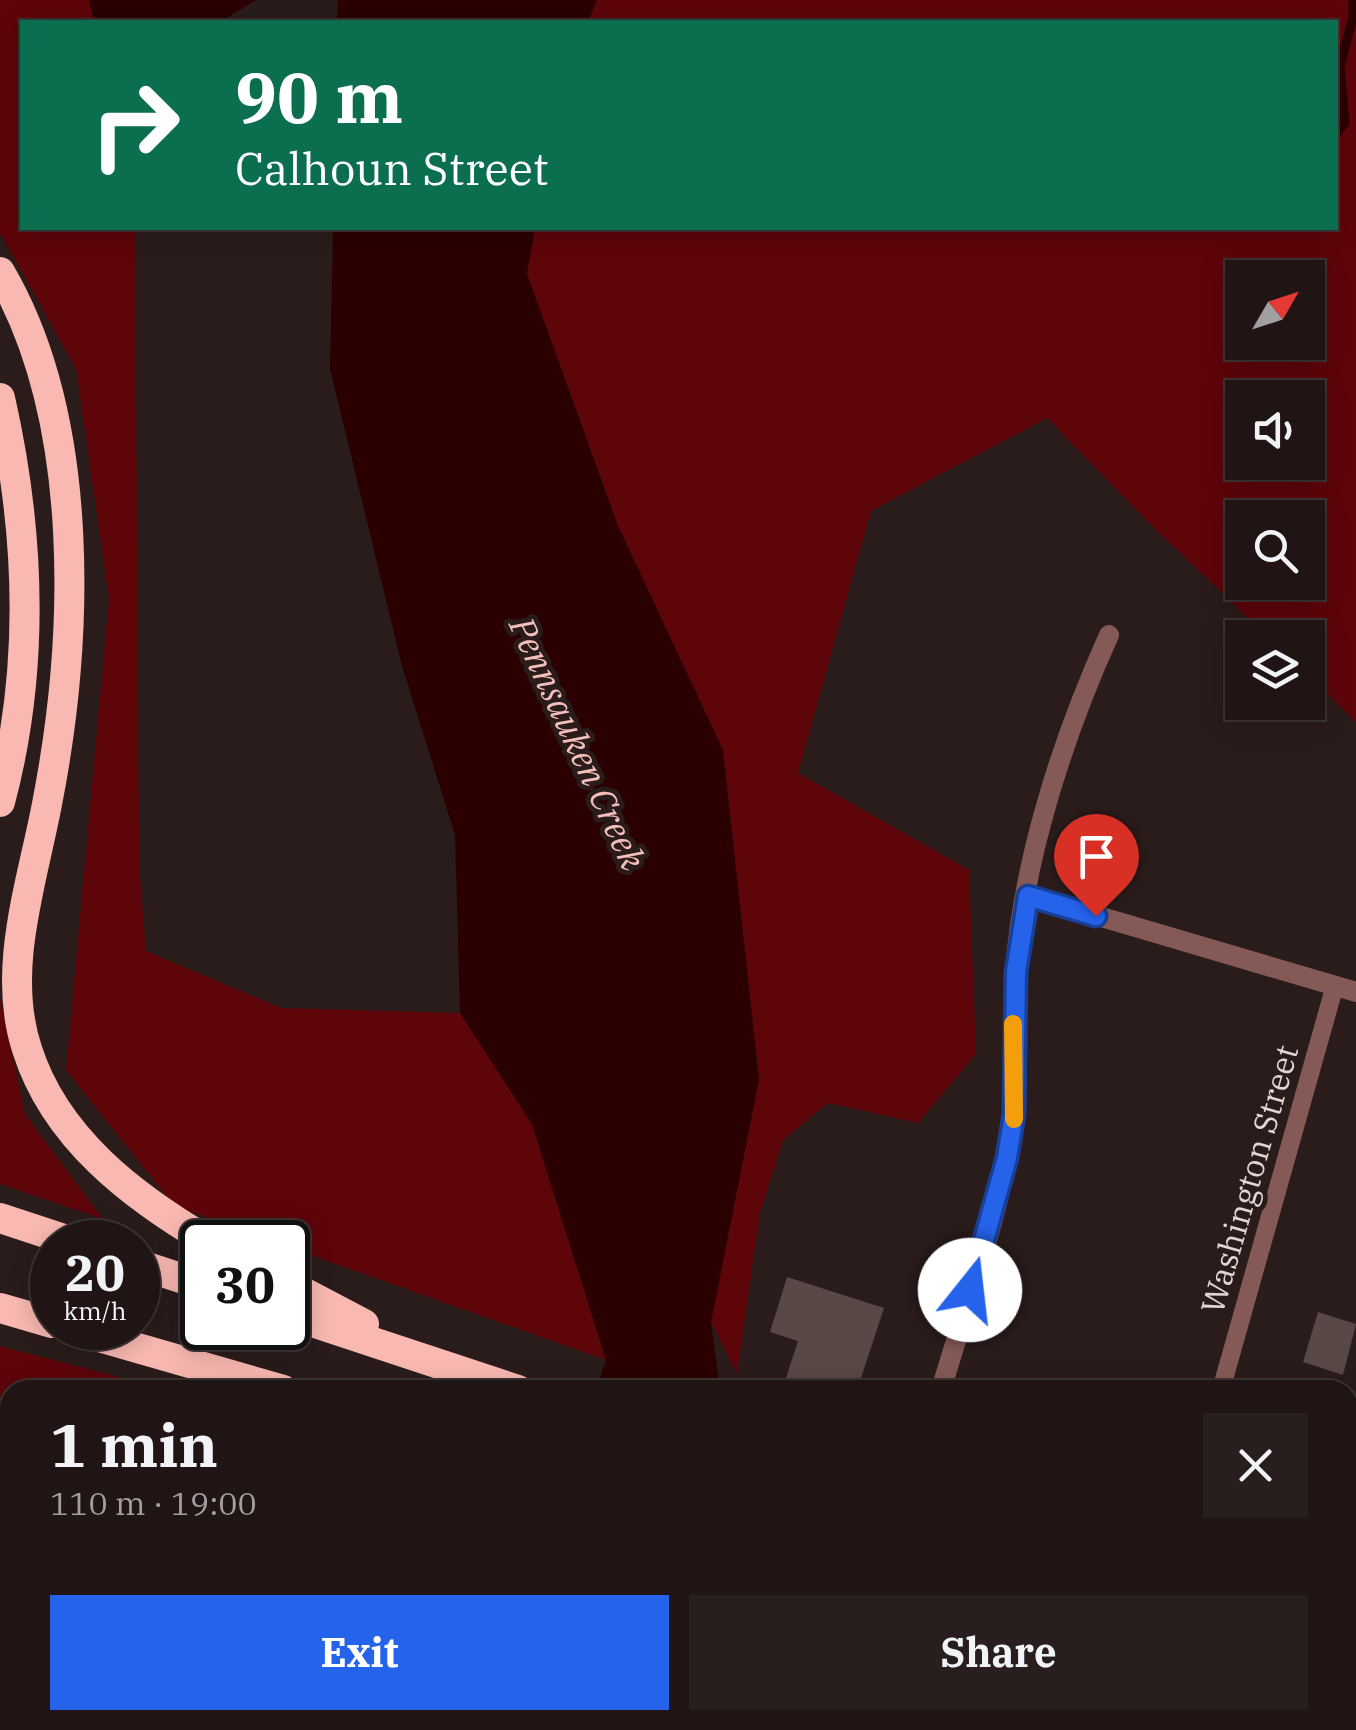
<!DOCTYPE html>
<html lang="en">
<head>
<meta charset="utf-8">
<style>
  :root { --surface:#201514; --page:#281e1d; --text:#f1f3f6; --muted:#a29fa0; --line:#3d3434; --accent:#2563eb }
  body { margin:0; font-family:"IBM Plex Serif",serif; background:var(--page); color:var(--text); height:100vh; display:flex; flex-direction:column; font-size:38px; white-space:nowrap }
  * { box-sizing:border-box; margin:0 }
  p { font-size:32px; color:var(--muted) }
  .icon { flex:none; width:55px; height:55px; fill:none; stroke:currentColor; stroke-width:2; stroke-linecap:round; stroke-linejoin:round }
  .map { position:relative; flex:1; overflow:hidden }
  .details { position:absolute; left:0px; top:1380px; width:1358px; height:350px; display:flex; flex-direction:column; background:var(--surface); border-radius:30px 30px 0 0; box-shadow:0 5px 25px #0003,0 0 0 2px var(--line) }
  .details>* { flex:none }
  .top-card { position:absolute; left:20px; top:20px; width:1318px; height:210px; border-radius:0px; box-shadow:0 5px 25px #0003,0 0 0 2px var(--line); background:#0b6e4f; color:#fff; overflow:hidden }
  .needle { width:65px; rotate:51deg }
  .buttons { position:absolute; left:1225px; top:260px; display:grid; gap:20px }
  .buttons a { display:grid; place-items:center; width:100px; height:100px; border-radius:0px; background:var(--surface); box-shadow:0 5px 25px #0003,0 0 0 2px var(--line); font-size:50px }
  .speed { position:absolute; left:30px; top:1220px; display:flex; gap:20px; font-size:50px; font-weight:700; text-align:center }
  .speed>* { display:grid; place-content:center; width:130px; height:130px; border-radius:50%; background:var(--surface); box-shadow:0 5px 25px #0003,0 0 0 2px var(--line); line-height:1 }
  .speed small { font-size:25px; font-weight:400 }
  .speed .limit { border:5px solid #111; border-radius:15px; background:#fff; color:#111 }
  .pin { position:absolute; display:grid; place-items:center; width:85px; height:85px; color:#fff; margin:-102px -42px; border-radius:50% 50% 50% 0; rotate:-45deg; box-shadow:0 0 10px #0007 }
  .pin .icon { rotate:45deg }
  .me { position:absolute; width:110px; margin:-55px; rotate:16deg; stroke-linejoin:round; filter:drop-shadow(0 0 8px #0008) }
  .turn { display:flex; align-items:center; gap:35px; height:210px; padding:0 50px; font-size:45px }
  .turn .icon { width:130px; height:130px; stroke-width:2.5 }
  .turn b { display:block; font-size:70px; line-height:85px }
  .round { display:grid; place-items:center; flex:none; width:105px; height:105px; border-radius:0px; background:var(--page) }
  .headline { display:flex; align-items:center; justify-content:space-between; height:170px; padding:0 50px }
  h1 { font-size:60px; font-weight:700; line-height:75px }
  .cta { display:flex; gap:20px; margin-top:auto; padding:20px 50px }
  .cta a { flex:1; height:115px; border-radius:0px; background:var(--accent); color:#fff; font-size:40px; font-weight:700; line-height:115px; text-align:center }
  .cta a+a { background:var(--page); color:var(--text) }
  .map>svg:first-child { display:block }
</style>
</head>
<body>
<div class="map">
<svg width="1356" height="1730" viewBox="0 0 1356 1730">
  <rect width="100%" height="100%" fill="#2a1c1b"/>
  <g fill="#5e050a" fill-rule="evenodd">
    <polygon points="0,0 89,0 94,22 22,22 22,228 135,228 139,864 146,951 281,1008 460,1013 532,1124 606,1360 288,1247 288,1242 276,1242 174,1206 66,1070 109,598 76,369 0,233"/>
    <path d="M597 0H1356V722L1308 675V638L1268 637 1152 526 1047 418 871 511 798 773 969 870 976 1054 918 1123 828 1103 783 1140 760 1213 737 1374 711 1322 759 1080 723 750 618 526 527 274 535 228H1335V22H588ZM1242 278H1308V342H1242ZM1242 398H1308V462H1242ZM1242 518H1308V582H1242Z"/>
    <polygon points="0,998 25,1114 103,1219 0,1184"/>
    <polygon points="0,1346 168,1390 10,1390 10,1583 0,1593"/>
    <polygon points="10,1675 10,1720 371,1720 357,1730 0,1730 0,1685"/>
    <polygon points="597,1720 710,1720 714,1730 592,1730"/>
  </g>
  <g fill="#2b0001">
    <polygon points="89,0 256,0 220,22 94,22"/>
    <polygon points="338,0 597,0 588,22 337,22"/>
    <polygon points="333,228 535,228 527,274 618,526 723,750 759,1080 711,1322 720,1390 596,1390 606,1360 532,1124 460,1013 455,835 402,666 330,369"/>
    <polygon points="371,1720 597,1720 592,1730 357,1730"/>
  </g>
  <g fill="none" stroke-linecap="round" stroke-linejoin="round">
    <polyline stroke="#2b0001" stroke-width="9" points="1335,135 1345,123 1340,66 1353,17 1353,0"/>
  </g>
  <g fill="#584846">
    <polygon points="787,1277 884,1308 857,1390 782,1390 798,1341 770,1332"/>
    <polygon points="1318,1312 1356,1324 1343,1375 1303,1362"/>
    <polygon points="1348,1467 1356,1471 1356,1514 1348,1510"/>
  </g>
  <g fill="none" stroke-linecap="round" stroke-linejoin="round">
    <g stroke="#855a56" stroke-width="18">
      <polyline points="1221,1390 1335,985"/>
      <polyline points="1348,1543 1356,1545"/>
      <polyline points="1246,1730 1248,1720"/>
    </g>
    <g stroke="#855a56" stroke-width="20">
      <polyline points="1027,895 1356,992"/>
      <path d="M941 1390C967 1301 1002 1209 1014 1117 1020 1070 1012 1021 1015 972 1023 860 1063 737 1109 635"/>
    </g>
    <g stroke="#f9b9b2" stroke-width="30">
      <path d="M0 272C87 421 79 640 47 804 32 883 1 970 27 1049 55 1138 133 1197 210 1242"/>
      <path d="M0 398C30 531 35 670 0 802"/>
      <polyline points="0,1218 73,1242"/>
      <polyline points="138,1264 202,1285"/>
      <polyline points="288,1284 364,1324"/>
      <polyline points="0,1308 52,1323"/>
      <polyline points="288,1314 518,1390"/>
      <polyline points="68,1328 283,1390"/>
      <polyline points="0,1626 10,1615"/>
      <polyline points="1348,1627 1356,1630"/>
      <polyline points="1348,1689 1356,1691"/>
    </g>
  </g>
  <g fill="none" stroke-linecap="round" stroke-linejoin="round">
    <g stroke="#184099" stroke-width="25">
      <polyline id="route" points="970,1290 1007,1158 1014,1114 1016,972 1028,896 1096,916"/>
    </g>
    <use href="#route" stroke="#2563eb" stroke-width="18"/>
    <polyline stroke="#f59e0b" stroke-width="18" points="1013,1024 1014,1119"/>
  </g>
  <g text-anchor="middle" dominant-baseline="central" stroke-width="10" stroke-linejoin="round" paint-order="stroke">
    <g font-size="32" fill="#e0d6d4" stroke="#2a1c1b">
      <text transform="translate(1249 1179) rotate(-74)">Washington Street</text>
    </g>
    <g font-size="35" font-style="italic" fill="#f5bfb9" stroke="#2a1c1b">
      <text transform="translate(578 743) rotate(65)">Pennsauken Creek</text>
    </g>
  </g>
</svg>
<div class="buttons">
<a><svg class="needle" viewBox="-14 -14 28 28"><path d="M0-13l5 13h-10z" fill="#e53935"/><path d="M0 13l5-13h-10z" fill="#a29fa0"/></svg></a>
<a><svg class="icon" aria-label="sound" viewBox="0 0 24 24"><path d="M4 9h4l5-4v14l-5-4H4zM17 9q2 3 0 6"/></svg></a>
<a><svg class="icon" aria-label="search" viewBox="0 0 24 24"><circle cx="10" cy="10" r="6"/><path d="M15 15l6 6"/></svg></a>
<a><svg class="icon" aria-label="layers" viewBox="0 0 24 24"><path d="M12 4l9 5-9 5-9-5zM3 14l9 5 9-5"/></svg></a>
</div>
<div class="speed"><div>20<small>km/h</small></div><div class="limit">30</div></div>
<div class="pin" style="left:1096px;top:916px;background:#d93025"><svg class="icon" aria-label="arrive" viewBox="0 0 24 24"><path d="M6 21V4h12l-3 4 3 4H6"/></svg></div>
<svg class="me" style="left:970px;top:1290px" viewBox="-20 -20 40 40"><circle r="19" fill="#fff"/><path d="M0-13L10 11 0 6-10 11z" fill="#2563eb"/></svg>
<div class="top-card">
<div class="turn"><svg class="icon" aria-label="right" viewBox="0 0 24 24"><path d="M7 20v-9h11M14 6l5 5-5 5"/></svg><div><b>90 m</b>Calhoun Street</div></div>
</div>
<section class="details">
<div class="headline"><div><h1>1 min</h1><p>110 m · 19:00</p></div><a class="round"><svg class="icon" aria-label="close" viewBox="0 0 24 24"><path d="M6 6l12 12M18 6L6 18"/></svg></a></div>
<div class="cta"><a>Exit</a><a>Share</a></div>
</section>
</div>
</body>
</html>
